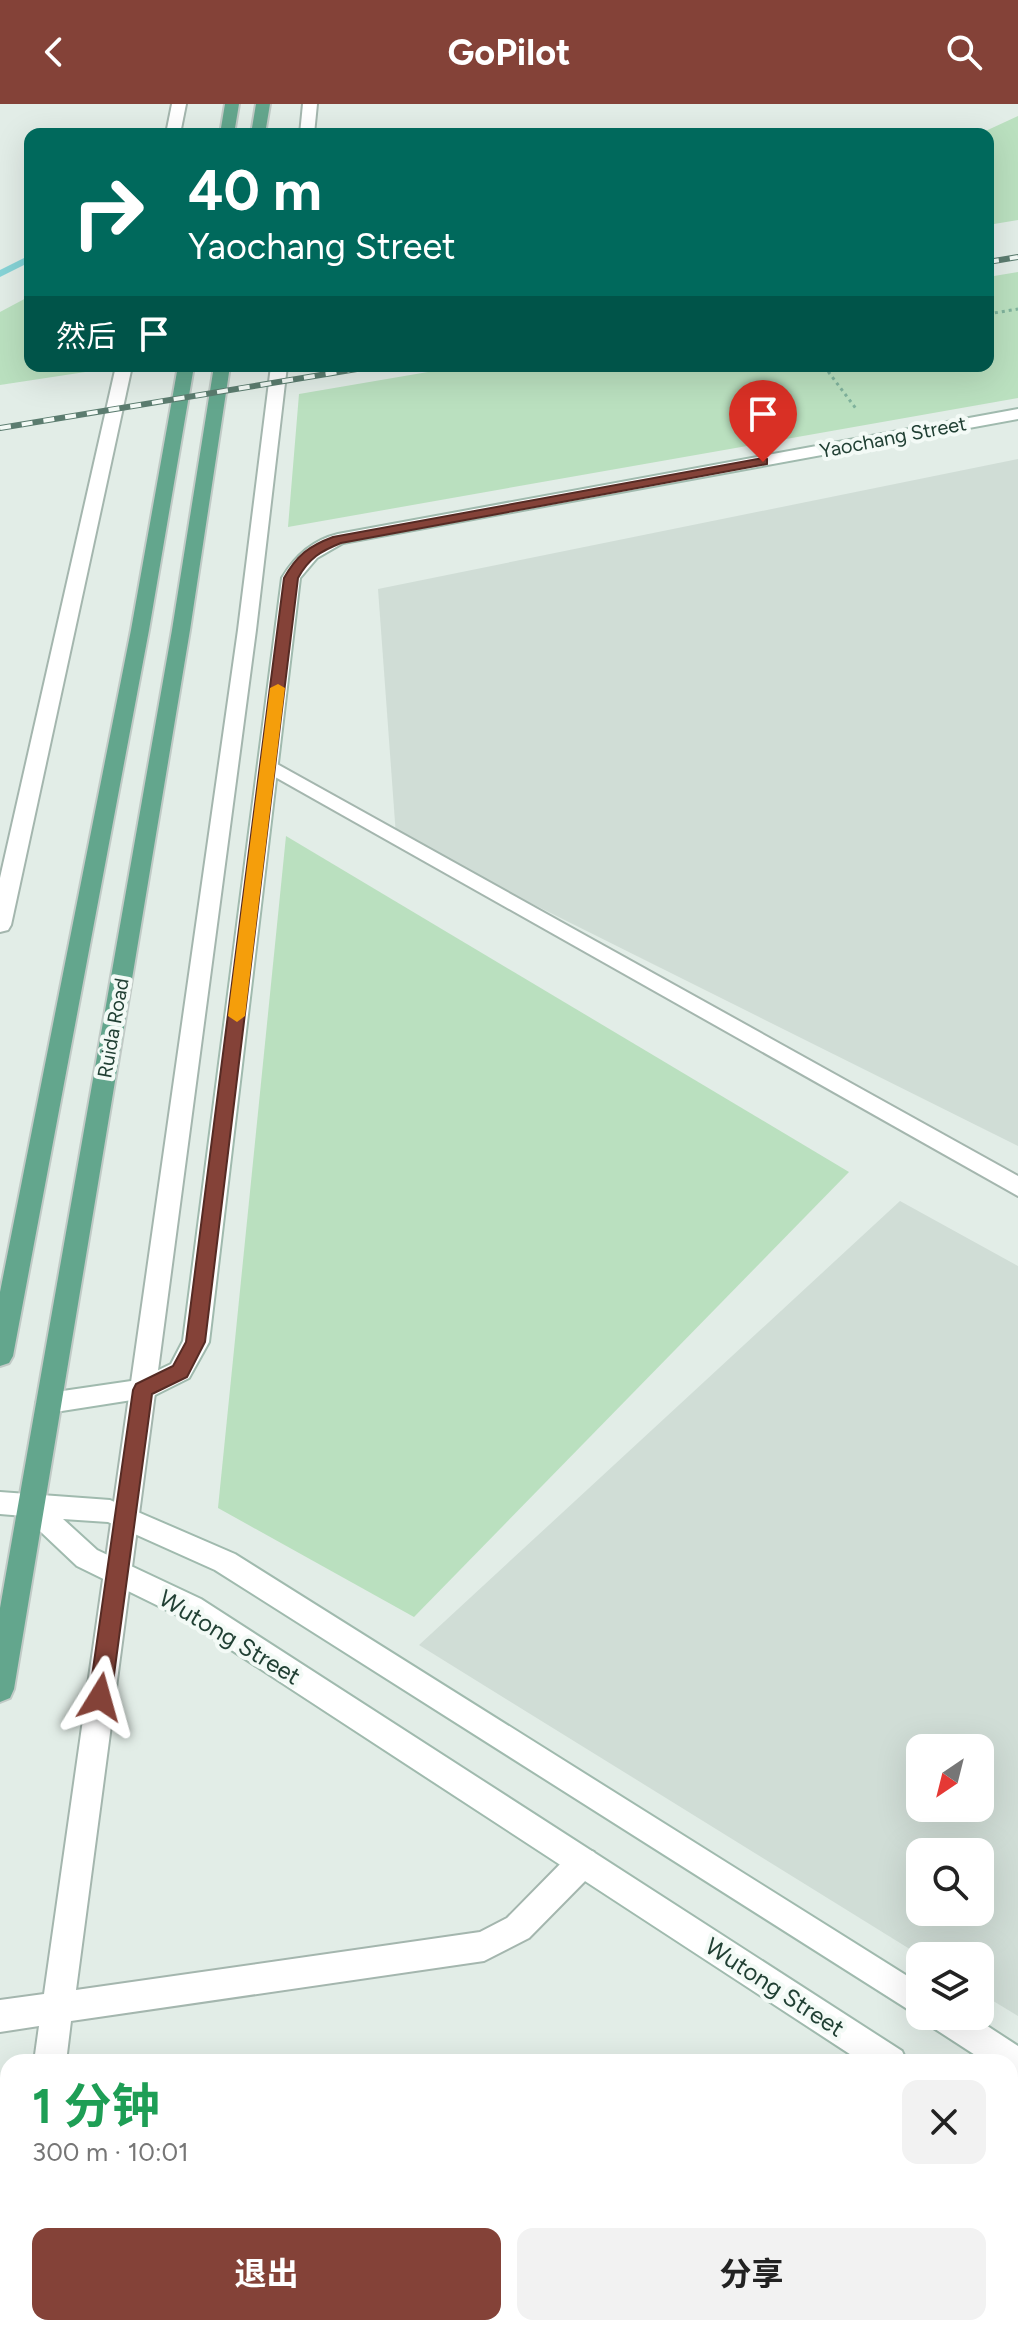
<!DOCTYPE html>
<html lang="zh">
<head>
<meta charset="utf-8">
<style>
  :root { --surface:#fff; --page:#f2f2f2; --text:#222; --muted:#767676; --accent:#844238 }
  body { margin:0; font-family:Figtree,"Noto Sans SC",sans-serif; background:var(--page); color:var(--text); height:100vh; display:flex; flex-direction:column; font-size:30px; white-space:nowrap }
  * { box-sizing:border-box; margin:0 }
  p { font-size:26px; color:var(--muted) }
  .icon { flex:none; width:44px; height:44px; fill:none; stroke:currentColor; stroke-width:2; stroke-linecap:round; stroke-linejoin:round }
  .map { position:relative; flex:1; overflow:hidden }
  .details { position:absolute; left:0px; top:1950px; width:1018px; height:282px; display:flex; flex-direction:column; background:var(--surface); border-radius:24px 24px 0 0; box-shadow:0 8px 32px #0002 }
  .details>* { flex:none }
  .top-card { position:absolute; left:24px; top:24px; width:970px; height:244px; border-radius:16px; box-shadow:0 8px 32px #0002; background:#00695c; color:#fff; overflow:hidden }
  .needle { width:52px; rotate:215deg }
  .controls { position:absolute; left:906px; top:1630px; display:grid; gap:16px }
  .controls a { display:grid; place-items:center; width:88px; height:88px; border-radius:16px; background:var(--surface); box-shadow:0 8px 32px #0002; font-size:40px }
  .pin { position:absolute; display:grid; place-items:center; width:68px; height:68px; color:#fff; margin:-82px -34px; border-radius:50% 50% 50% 0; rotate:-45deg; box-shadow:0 0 8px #0007 }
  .pin .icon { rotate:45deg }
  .me { position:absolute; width:88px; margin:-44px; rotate:8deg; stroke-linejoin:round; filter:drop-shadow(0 0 6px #0008) }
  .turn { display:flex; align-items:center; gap:28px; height:168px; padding:0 32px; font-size:36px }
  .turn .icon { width:104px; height:104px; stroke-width:2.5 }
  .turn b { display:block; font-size:56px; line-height:68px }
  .then { display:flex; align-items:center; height:76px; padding:0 32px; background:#0003; gap:16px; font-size:30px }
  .round { display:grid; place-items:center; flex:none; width:84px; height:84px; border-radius:16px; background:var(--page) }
  .overview { display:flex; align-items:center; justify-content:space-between; height:136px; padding:0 32px }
  h1 { font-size:48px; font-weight:700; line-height:60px; color:#1e9e55 }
  .button { display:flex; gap:16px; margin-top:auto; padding:16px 32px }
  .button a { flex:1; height:92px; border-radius:16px; background:var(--accent); color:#fff; font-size:32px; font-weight:700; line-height:92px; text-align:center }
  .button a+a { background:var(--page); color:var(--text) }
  header { display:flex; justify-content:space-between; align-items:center; height:104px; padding:0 32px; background:var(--accent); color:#fff; font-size:36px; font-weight:700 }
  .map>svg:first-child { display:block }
</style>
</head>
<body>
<header><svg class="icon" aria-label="back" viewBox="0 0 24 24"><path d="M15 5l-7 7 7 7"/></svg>GoPilot<svg class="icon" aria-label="search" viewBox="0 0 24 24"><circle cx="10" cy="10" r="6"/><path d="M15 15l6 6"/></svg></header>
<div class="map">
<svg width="1018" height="2231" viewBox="0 0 1018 2231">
  <rect width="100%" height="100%" fill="#e2ede7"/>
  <g fill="#d0ddd6" fill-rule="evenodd">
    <polygon points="1018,355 1018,1042 396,732 378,485"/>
    <path d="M900 1097 1018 1162V1912L980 1889V1852H921L419 1541ZM920 1644H980V1704H920ZM920 1748H980V1808H920Z"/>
  </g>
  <g fill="#bae0bf">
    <polygon points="1018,12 1018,116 988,121 988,30 979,30"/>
    <polygon points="1018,168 1018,294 288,423 299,290 463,262 988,262 988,173"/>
    <polygon points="30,192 30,262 106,262 105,265 0,281 0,208"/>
    <polygon points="286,732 849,1068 414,1513 218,1404"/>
  </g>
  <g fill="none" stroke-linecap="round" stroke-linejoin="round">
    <polygon fill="#86d3d6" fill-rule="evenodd" points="30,151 30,158 0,173 0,166"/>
    <g stroke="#a4b6ae" stroke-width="4">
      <polygon id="lane" points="268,655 1018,1072 1018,1092 261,665 258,661"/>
    </g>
    <g stroke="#a4b6ae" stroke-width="4">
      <g id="street">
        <polygon points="172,0 186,0 180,30 166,30"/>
        <polygon points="303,0 317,0 314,30 300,30"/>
        <polygon points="116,262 132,262 11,821 8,826 0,828 0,774"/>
        <polygon points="271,262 287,262 256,526 76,1886 480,1828 507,1814 572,1748 583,1744 594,1748 598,1758 594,1768 529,1834 484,1857 71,1917 66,1958 34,1958 39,1922 0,1928 0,1896 44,1890 238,526"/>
        <polygon points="8,2209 8,2224 31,2224 30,2231 0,2231 0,2216"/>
      </g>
    </g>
    <g stroke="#a0baae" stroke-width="4">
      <g id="secondary">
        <path d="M1018 305V315L343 439 317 454 300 474 209 1238 189 1274 151 1293 49 1309 40 1306 36 1299 40 1292 49 1289 138 1276 171 1260 183 1237 282 474C295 452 313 436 338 430Z"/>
        <polygon points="0,1388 110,1396 235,1450 920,1880 920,1912 924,1912 920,1913 215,1466 108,1418 63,1415 97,1446 201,1495 902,1947 907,1958 862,1958 181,1513 77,1462 24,1412 0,1410"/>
        <polygon points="927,1912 972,1912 1018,1942 1018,1976 1010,1973 1010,1958 986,1958 932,1923"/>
        <polygon points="1010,2019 1018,2022 1018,2056 1010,2053"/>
      </g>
    </g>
    <g stroke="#c1cac6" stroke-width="4">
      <g id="primary">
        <polygon points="225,0 239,0 234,30 220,30"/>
        <polygon points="256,0 270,0 265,30 251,30"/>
        <polygon points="178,262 194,262 149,526 13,1252 9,1259 0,1262 0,1188 131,526"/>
        <polygon points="214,262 230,262 190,526 14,1585 10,1594 0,1598 0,1504 172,526"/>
      </g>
    </g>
    <g stroke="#80b39d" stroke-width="3" stroke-dasharray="3 4" stroke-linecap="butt">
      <polyline points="988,210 1018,205"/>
      <polyline points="824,262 857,306"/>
    </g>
    <use href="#lane" fill="#fff" fill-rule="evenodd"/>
    <use href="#street" fill="#fff" fill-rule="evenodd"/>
    <use href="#secondary" fill="#fff" fill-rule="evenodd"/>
    <use href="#primary" fill="#63a68d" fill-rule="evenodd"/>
    <g stroke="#5b7c6f" stroke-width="6">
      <g id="rail">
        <polyline points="988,158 1018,153"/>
        <polyline points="0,324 375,262"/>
      </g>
    </g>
    <use href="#rail" stroke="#f3faf6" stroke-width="4" stroke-dasharray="11" stroke-linecap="butt"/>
  </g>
  <path fill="#844238" stroke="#562b24" stroke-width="2" d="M763 354 767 355V360L341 439C321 447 309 454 298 474L205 1238 187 1273 152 1290 111 1593 108 1600 100 1602 92 1600 89 1593 133 1286 136 1280 173 1262 186 1238 284 474C297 451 309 442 333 433Z"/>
  <polygon fill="#f59e0b" points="278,580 285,584 245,912 237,918 228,912 270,584"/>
  <g text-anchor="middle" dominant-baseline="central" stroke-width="8" stroke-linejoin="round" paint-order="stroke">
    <g font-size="20" fill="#214034" stroke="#f3faf6">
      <text transform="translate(893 333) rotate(-11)">Yaochang Street</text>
      <text transform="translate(113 924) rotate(-80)">Ruida Road</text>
    </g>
    <g font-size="24" fill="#214034" stroke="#f3faf6">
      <text transform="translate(230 1533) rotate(31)">Wutong Street</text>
      <text transform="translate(775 1883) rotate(33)">Wutong Street</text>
    </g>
  </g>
</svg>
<div class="controls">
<a><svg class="needle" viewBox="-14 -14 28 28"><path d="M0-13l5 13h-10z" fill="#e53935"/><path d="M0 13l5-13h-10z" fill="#767676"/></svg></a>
<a><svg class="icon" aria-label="search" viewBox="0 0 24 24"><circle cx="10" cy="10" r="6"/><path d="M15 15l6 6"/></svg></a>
<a><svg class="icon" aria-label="layers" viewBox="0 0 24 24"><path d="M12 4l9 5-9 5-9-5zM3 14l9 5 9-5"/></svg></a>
</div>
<div class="pin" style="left:763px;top:358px;background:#d93025"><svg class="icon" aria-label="arrive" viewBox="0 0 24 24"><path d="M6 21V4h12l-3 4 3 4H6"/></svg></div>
<svg class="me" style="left:100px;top:1593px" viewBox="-20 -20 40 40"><path d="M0-17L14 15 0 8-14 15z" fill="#844238" stroke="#fff" stroke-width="4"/></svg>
<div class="top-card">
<div class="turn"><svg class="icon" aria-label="right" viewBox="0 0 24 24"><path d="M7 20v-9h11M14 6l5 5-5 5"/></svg><div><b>40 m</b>Yaochang Street</div></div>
<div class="then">然后<svg class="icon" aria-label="arrive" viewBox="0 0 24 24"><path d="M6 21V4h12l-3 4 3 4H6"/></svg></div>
</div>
<section class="details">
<div class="overview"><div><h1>1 分钟</h1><p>300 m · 10:01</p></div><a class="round"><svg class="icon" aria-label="close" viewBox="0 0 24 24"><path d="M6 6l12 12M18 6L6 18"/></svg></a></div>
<div class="button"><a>退出</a><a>分享</a></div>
</section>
</div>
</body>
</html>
